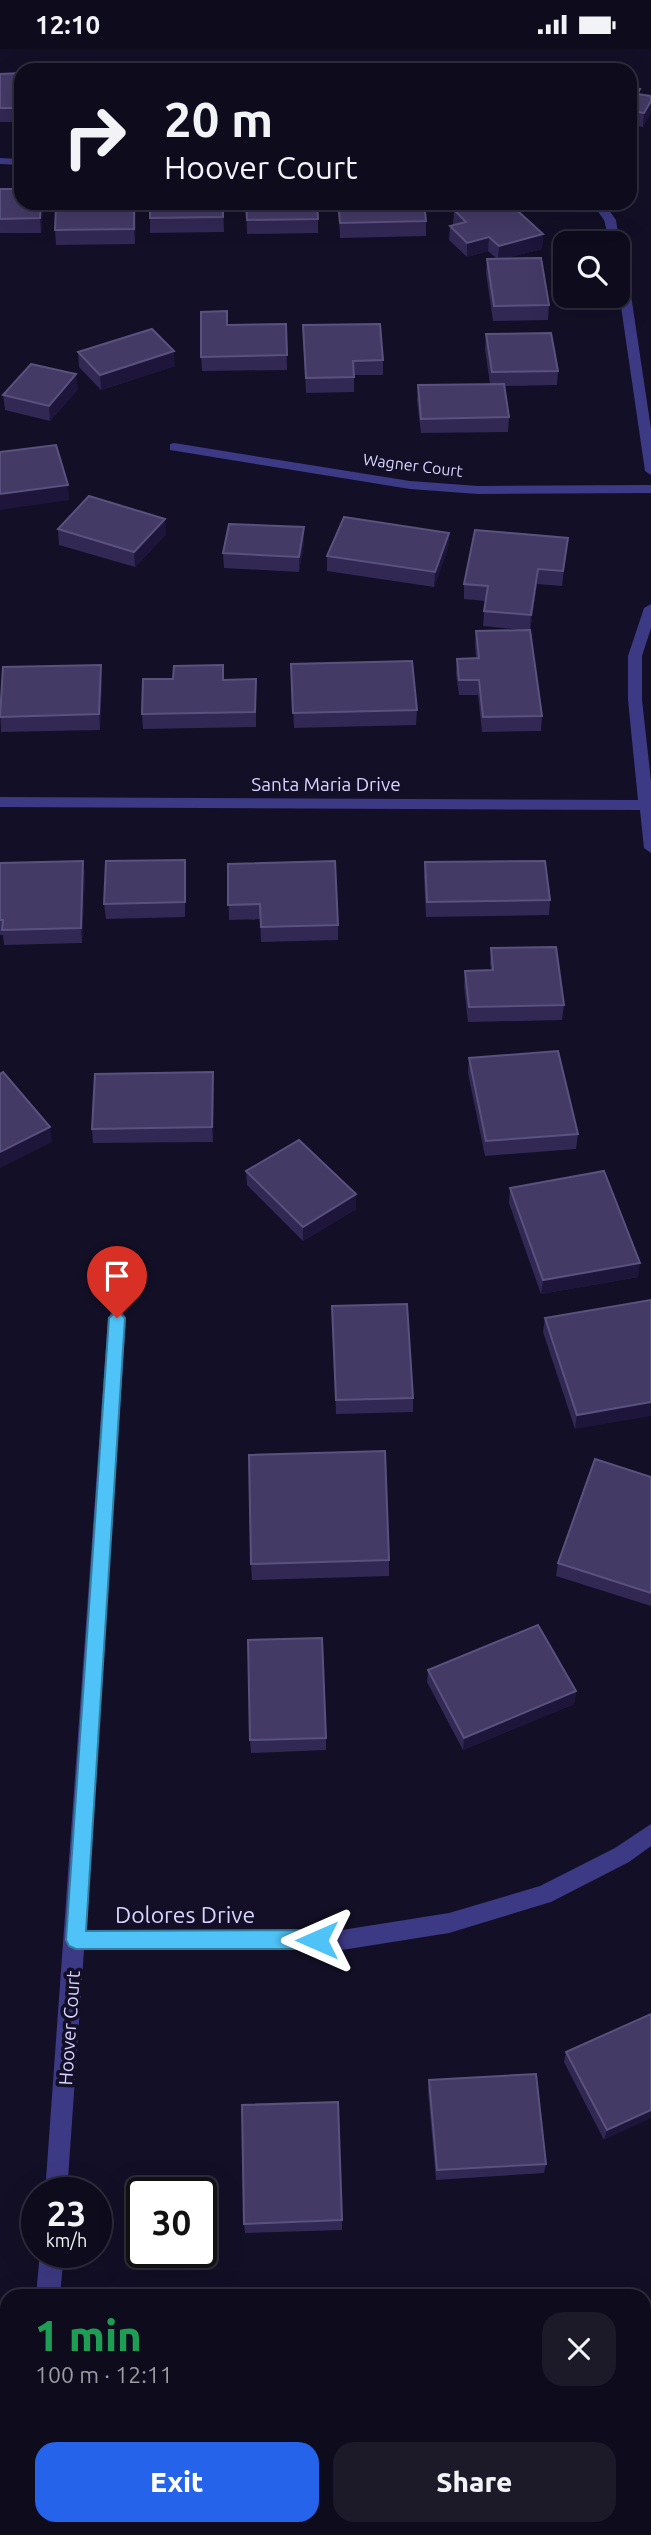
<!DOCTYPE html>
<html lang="en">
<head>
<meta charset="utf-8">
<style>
  :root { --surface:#0e0b1c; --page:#1c1929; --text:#f1f3f6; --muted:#9b9ba3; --line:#2e2b3b; --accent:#2563eb }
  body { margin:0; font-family:Ubuntu,sans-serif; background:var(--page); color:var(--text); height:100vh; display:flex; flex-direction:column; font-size:26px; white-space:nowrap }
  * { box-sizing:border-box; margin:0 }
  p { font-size:23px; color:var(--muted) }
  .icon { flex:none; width:38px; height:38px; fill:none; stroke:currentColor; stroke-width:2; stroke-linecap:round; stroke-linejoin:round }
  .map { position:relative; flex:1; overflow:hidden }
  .panel { position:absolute; left:0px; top:2240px; width:651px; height:247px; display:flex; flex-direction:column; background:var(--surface); border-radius:21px 21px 0 0; box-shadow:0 7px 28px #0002,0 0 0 2px var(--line) }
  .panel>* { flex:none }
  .banner { position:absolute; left:14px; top:14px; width:623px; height:147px; border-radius:21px; box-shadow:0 7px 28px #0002,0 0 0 2px var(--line); background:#0e0b1c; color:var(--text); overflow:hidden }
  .controls { position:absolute; left:553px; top:182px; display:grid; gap:14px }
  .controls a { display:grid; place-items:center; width:77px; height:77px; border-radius:14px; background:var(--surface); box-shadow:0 7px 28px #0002,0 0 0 2px var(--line); font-size:35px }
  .speed { position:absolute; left:21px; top:2128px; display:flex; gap:14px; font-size:35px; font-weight:700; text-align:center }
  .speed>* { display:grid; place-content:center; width:91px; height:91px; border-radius:50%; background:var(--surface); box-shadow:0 7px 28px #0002,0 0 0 2px var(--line); line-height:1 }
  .speed small { font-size:18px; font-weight:400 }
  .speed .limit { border:4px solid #111; border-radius:10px; background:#fff; color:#111 }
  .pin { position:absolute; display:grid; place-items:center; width:60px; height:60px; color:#fff; margin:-72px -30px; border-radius:50% 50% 50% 0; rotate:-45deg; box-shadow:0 0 7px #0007 }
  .pin .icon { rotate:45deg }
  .me { position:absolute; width:77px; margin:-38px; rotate:270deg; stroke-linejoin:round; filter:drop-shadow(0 0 5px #0008) }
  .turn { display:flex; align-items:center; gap:24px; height:147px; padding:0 35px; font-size:32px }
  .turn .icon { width:91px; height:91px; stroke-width:2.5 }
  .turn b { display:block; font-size:49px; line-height:60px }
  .round { display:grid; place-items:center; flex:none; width:74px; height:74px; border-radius:21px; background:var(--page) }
  .overview { display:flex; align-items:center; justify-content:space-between; height:119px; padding:0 35px }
  h1 { font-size:42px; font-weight:800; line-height:52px; color:#1e9e55 }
  .primary-button { display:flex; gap:14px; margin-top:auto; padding:14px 35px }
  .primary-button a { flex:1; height:80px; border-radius:21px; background:var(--accent); color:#fff; font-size:28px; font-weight:800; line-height:80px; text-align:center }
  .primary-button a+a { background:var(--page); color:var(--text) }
  .status { display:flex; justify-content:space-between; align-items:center; height:49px; padding:0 35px; background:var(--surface); direction:ltr }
  .status svg { height:19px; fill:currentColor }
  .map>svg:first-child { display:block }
</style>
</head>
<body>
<div class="status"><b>12:10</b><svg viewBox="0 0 49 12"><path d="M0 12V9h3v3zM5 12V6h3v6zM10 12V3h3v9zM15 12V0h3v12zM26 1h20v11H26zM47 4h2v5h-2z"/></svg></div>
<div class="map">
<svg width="651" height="2486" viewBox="0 0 651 2486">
  <rect width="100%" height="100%" fill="#130f26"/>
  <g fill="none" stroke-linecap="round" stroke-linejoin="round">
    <g fill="#3d3a85" fill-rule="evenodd">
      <polygon points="0,109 21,110 21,116 0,115"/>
      <polygon points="592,154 604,154 616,171 620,196 624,199 651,380 651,426 645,422 618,237 618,194 610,194 604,171"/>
      <polygon points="174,394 410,432 478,437 651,436 651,444 478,445 410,440 170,401 170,395"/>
      <polygon points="651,555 651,579 642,607 642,651 651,732 651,804 644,799 640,761 0,758 0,748 638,751 628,651 628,607 644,559"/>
      <polygon points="117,1262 123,1264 126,1269 85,1881 342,1881 449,1864 540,1837 615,1799 651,1775 651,1797 629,1813 551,1853 449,1884 342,1901 84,1901 67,2144 45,2144 108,1269 111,1264"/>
      <polygon points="40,2203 64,2203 60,2247 36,2247"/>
      <rect x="19" y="2480" width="24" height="6"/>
    </g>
  </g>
  <g fill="#312854">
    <polygon points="21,24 21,73 0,73 0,25"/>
    <polygon points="630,38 640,40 640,46 651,47 651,63 643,78 630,76"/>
    <polygon points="0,140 21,154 43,154 41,184 0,184"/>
    <polygon points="136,154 135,195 56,196 55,181 87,157"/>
    <polygon points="223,154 224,183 150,184 150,169"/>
    <polygon points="246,154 318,170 318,184 247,185"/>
    <polygon points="338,154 424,154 426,172 426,187 340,189"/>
    <polygon points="454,161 543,185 542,200 506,209 549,256 548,271 493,272 486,224 487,210 496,209 488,202 467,208 449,191 450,177 453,176"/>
    <polygon points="286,275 287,321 202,322 201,308 228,276"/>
    <polygon points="303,276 383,311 383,326 354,326 354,343 306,344"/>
    <polygon points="486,285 558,322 557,336 504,337 509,368 508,383 421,384 417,351 418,336 490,335 485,300"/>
    <polygon points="78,303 175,317 101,341 79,318"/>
    <polygon points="78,340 50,372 5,361 3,346"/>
    <polygon points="304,478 304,494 299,523 224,519 223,504"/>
    <polygon points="58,480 166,485 135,518 59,496"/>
    <polygon points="449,484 448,499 434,538 327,522 327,507"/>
    <polygon points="566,504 562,537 537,535 530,582 542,667 541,682 482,683 478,646 459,646 456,625 457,610 476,609 475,597 476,582 522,581 483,577 485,552 464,550 464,535"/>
    <polygon points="291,615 417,661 416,676 294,679"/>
    <polygon points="102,631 100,681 1,683 0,656"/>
    <polygon points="224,631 256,645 256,678 143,680 142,665"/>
    <polygon points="185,811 185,868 106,870 104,855"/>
    <polygon points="83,812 85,827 82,894 4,896 3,886 0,886 0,814"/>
    <polygon points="425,813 550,851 549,866 426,868 424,828"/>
    <polygon points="228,815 338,876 338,891 261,893 260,870 229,871"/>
    <polygon points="491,899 564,956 562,971 468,973 464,937 465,922 491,921 490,914"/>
    <polygon points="469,1009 578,1085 576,1100 485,1107 468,1024"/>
    <polygon points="214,1038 213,1093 93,1094 92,1080"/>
    <polygon points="246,1122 356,1145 356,1160 303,1192 247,1136"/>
    <polygon points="510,1139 638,1228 541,1245 509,1154"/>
    <polygon points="651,1251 575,1380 543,1283 545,1269"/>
    <polygon points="332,1257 413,1349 413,1363 336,1365"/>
    <polygon points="651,1428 651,1557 556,1527 558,1514"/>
    <polygon points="389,1511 389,1527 252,1531 251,1515"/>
    <polygon points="428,1621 576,1642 574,1655 463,1701 427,1633"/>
    <polygon points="326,1689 326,1701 251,1704 250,1691"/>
    <polygon points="651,1965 604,2091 564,2013 566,2003"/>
    <polygon points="429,2031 546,2115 544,2124 436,2131 428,2042"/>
    <polygon points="342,2171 342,2181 245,2184 244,2175"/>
  </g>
  <g fill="#1d163a">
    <polygon points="651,52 651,63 643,78 644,64"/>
    <polygon points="41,154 43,154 41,184 40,169"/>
    <polygon points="134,154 136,154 135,195 134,180"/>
    <polygon points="543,185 542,200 498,211 499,197"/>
    <polygon points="489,188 488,202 467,208 467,194"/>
    <polygon points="174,302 175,317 101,341 100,326"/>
    <polygon points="76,325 78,340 50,372 49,357"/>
    <polygon points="68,436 69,451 0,461 0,445"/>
    <polygon points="165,470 166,485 135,518 134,503"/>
    <polygon points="304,478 304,494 299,523 299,508"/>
    <polygon points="449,484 448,499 434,538 435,523"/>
    <polygon points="538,520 537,535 530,582 531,566"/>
    <polygon points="101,616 102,631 100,681 99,665"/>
    <polygon points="185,811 186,826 185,868"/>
    <polygon points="83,812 85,827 82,894 81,879"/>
    <polygon points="213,1023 214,1038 213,1093 212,1078"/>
    <polygon points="50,1078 52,1093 0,1119 0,1103"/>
    <polygon points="356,1145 356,1160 303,1192 303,1178"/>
    <polygon points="640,1214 638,1228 541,1245 543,1231"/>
    <polygon points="651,1353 651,1367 575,1380 577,1366"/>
    <polygon points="576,1642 574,1655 463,1701 464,1689"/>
    <polygon points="651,2061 651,2069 604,2091 607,2081"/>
  </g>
  <g fill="#433a66" stroke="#5a527e" stroke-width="2">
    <polygon points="21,24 21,59 0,59 0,25"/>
    <polygon points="630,38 640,40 637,45 651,47 651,52 644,64 630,62"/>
    <polygon points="0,140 21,140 21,154 41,154 40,169 0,170"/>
    <polygon points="88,154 134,154 134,180 55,181 56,158 87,157"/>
    <polygon points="150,154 223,154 223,168 150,169"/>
    <polygon points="246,154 317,154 318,170 247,171"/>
    <polygon points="338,154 424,154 426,172 340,174"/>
    <polygon points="482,154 509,154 543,185 499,197 489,188 467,194 450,177 466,173 454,161"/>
    <polygon points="541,209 549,256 494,257 487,210"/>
    <polygon points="227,262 227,276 286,275 287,306 201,308 201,263"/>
    <polygon points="380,275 383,311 353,312 354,328 306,329 303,276"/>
    <polygon points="152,280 174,302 100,326 78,303"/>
    <polygon points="551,284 558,322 492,323 486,285"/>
    <polygon points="31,315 76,325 49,357 3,346"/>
    <polygon points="504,335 509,368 421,370 418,336"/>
    <polygon points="56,396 68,436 0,445 0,403"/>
    <polygon points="89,447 165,470 134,503 58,480"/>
    <polygon points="344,468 449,484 435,523 327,507"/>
    <polygon points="229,475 304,478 299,508 223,504"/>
    <polygon points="475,481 568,489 563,522 538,520 531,566 484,562 488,537 464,535"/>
    <polygon points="530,581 542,667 483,668 479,631 459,631 457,610 479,609 476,582"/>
    <polygon points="412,612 417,661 293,664 291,615"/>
    <polygon points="101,616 99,665 0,668 3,618"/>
    <polygon points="223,616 223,631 256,630 255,663 142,665 143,630 173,630 174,617"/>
    <polygon points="185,811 185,853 104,855 106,812"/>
    <polygon points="83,812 81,879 2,881 3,871 0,871 0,814"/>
    <polygon points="335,812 338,876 261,878 260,855 228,856 228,815"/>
    <polygon points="545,812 550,851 427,853 425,813"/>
    <polygon points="556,898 564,956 469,958 465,922 493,921 491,899"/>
    <polygon points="558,1002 578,1085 486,1092 469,1009"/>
    <polygon points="3,1023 50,1078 0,1103 0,1025"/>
    <polygon points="213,1023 212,1078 92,1080 95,1025"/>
    <polygon points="299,1091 356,1145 303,1178 246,1122"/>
    <polygon points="604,1122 640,1214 543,1231 510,1139"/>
    <polygon points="651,1251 651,1353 577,1366 545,1269"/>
    <polygon points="407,1255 413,1349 336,1351 332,1257"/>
    <polygon points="385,1402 389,1511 251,1515 249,1406"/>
    <polygon points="595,1410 651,1428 651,1544 558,1514"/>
    <polygon points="538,1576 576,1642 464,1689 428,1621"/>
    <polygon points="322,1589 326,1689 250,1691 248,1591"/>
    <polygon points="651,1965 651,2061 607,2081 566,2003"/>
    <polygon points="536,2025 546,2115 437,2121 429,2031"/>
    <polygon points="338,2053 342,2171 244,2175 242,2056"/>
  </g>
  <polygon fill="#4fc3f7" stroke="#337fa1" stroke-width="2" points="117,1262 125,1269 86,1882 317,1881 324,1884 327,1891 324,1897 317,1900 76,1900 69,1897 66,1891 109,1269"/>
  <g text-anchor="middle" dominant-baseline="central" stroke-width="7" stroke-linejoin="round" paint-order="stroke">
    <g font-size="16" fill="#d9d4ff" stroke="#130f26">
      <text transform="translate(413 416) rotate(7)">Wagner Court</text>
    </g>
    <g font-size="19" fill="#d9d4ff" stroke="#130f26">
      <text x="326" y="735">Santa Maria Drive</text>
      <text transform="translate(69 1979) rotate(-86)">Hoover Court</text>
    </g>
    <g font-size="23" fill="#d9d4ff" stroke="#130f26">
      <text x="185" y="1865">Dolores Drive</text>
    </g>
  </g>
</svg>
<div class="controls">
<a><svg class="icon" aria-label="search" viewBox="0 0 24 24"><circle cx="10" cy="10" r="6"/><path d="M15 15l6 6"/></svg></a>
</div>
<div class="speed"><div>23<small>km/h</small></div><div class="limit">30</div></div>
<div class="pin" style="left:117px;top:1269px;background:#d93025"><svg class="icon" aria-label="arrive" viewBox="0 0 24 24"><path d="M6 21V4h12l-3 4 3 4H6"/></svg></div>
<svg class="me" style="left:317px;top:1891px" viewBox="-20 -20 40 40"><path d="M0-17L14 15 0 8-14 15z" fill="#4fc3f7" stroke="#fff" stroke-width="4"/></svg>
<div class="banner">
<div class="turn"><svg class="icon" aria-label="right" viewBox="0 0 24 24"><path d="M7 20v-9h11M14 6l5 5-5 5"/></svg><div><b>20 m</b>Hoover Court</div></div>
</div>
<section class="panel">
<div class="overview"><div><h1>1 min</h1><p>100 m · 12:11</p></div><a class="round"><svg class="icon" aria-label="close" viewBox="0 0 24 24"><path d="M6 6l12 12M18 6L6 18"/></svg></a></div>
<div class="primary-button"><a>Exit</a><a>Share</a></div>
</section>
</div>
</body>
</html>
